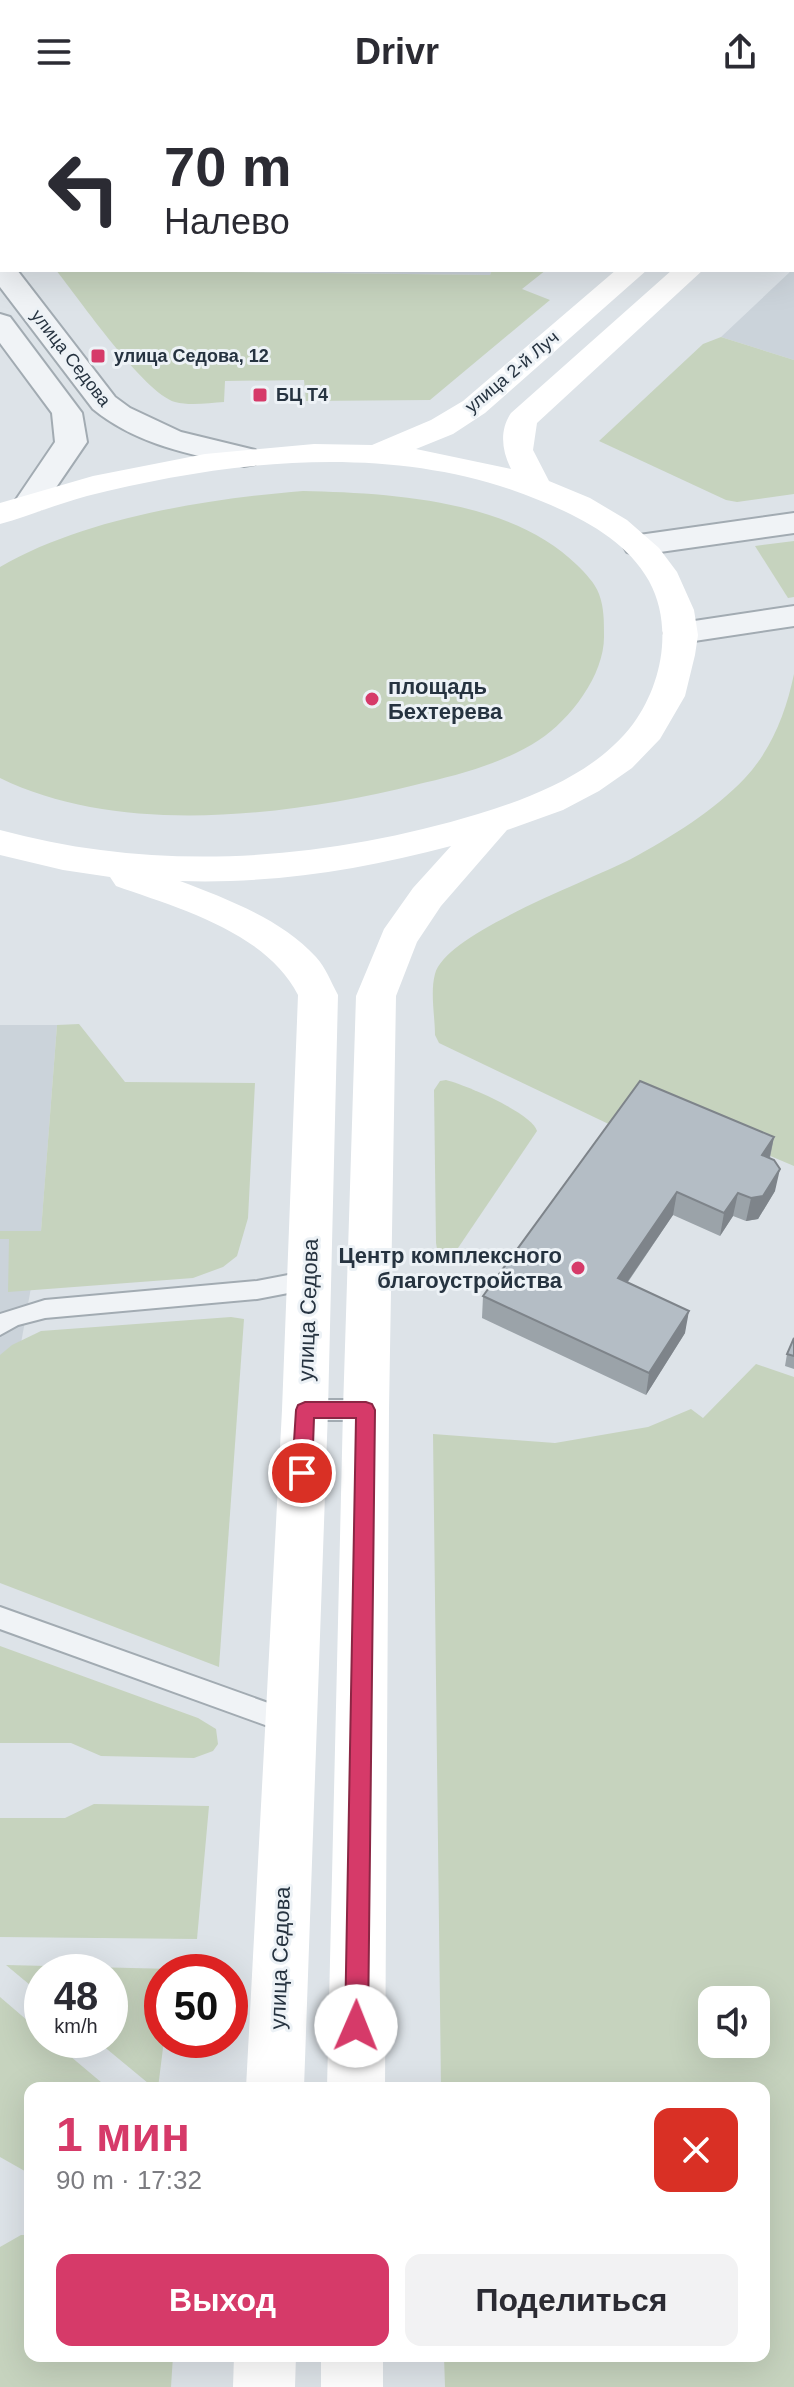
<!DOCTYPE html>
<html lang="ru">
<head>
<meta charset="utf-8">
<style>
  :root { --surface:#fff; --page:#f2f2f3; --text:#2b2b33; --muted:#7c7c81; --accent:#d63a69 }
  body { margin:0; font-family:Arial,sans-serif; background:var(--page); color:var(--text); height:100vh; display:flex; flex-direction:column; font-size:30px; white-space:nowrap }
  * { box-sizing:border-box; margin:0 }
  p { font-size:26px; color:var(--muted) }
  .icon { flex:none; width:44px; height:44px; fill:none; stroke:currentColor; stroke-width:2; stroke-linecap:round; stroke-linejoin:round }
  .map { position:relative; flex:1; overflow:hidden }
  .panel { position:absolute; left:24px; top:1978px; width:746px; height:280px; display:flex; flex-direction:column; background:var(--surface); border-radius:16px; box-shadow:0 8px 32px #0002 }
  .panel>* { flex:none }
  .banner { position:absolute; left:0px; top:0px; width:794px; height:168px; box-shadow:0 8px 32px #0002; background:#fff; color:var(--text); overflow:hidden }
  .controls { position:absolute; left:698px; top:1882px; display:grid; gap:16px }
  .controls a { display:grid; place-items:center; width:72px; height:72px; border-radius:16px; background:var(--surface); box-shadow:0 8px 32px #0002; font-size:40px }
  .speed { position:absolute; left:24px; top:1850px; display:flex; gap:16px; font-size:40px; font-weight:700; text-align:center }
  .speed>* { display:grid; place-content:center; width:104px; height:104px; border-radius:50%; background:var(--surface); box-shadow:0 8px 32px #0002; line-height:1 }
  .speed small { font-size:20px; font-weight:400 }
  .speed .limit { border:12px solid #d22; background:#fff; color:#111 }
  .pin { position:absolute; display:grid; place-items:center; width:68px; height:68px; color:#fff; margin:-34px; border:4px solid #fff; border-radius:50%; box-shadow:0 2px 8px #0007 }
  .me { position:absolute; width:88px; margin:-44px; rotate:1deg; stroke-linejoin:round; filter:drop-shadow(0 0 6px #0008) }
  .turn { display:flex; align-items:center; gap:28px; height:168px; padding:0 32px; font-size:36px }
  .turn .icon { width:104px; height:104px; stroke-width:2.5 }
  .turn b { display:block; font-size:56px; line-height:68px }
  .round { display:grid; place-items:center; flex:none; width:84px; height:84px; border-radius:16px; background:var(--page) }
  .overview { display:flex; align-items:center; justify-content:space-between; height:136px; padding:0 32px }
  h1 { font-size:48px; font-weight:600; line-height:60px; color:var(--accent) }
  .primary-button { display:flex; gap:16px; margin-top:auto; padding:16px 32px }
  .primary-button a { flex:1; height:92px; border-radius:16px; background:var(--accent); color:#fff; font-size:32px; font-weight:600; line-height:92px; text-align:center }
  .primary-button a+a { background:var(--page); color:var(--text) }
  header { display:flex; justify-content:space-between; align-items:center; height:104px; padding:0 32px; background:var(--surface); font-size:36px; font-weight:600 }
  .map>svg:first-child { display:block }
</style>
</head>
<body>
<header><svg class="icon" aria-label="menu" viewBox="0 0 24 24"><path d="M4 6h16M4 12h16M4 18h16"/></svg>Drivr<svg class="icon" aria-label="share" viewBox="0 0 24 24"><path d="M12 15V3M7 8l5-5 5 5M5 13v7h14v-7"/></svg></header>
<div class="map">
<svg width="794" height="2283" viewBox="0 0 794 2283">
  <rect width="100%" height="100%" fill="#dde3e8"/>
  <g fill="#cbd3da">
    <polygon points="0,0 739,0 2,2 2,34"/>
    <polygon points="794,162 794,256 721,233 792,166"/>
    <polygon points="100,166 492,166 490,171"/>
    <polygon points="0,921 57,921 41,1128 0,1356"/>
  </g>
  <g fill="#c6d3be" fill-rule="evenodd">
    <path d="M56 166 490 171 492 166H546L522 185 550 196 430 296 306 297 304 276 225 277 224 298C209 299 190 302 175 298 144 289 79 195 56 166Z"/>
    <polygon points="721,233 794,256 794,390 737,398 726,396 599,337 703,240"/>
    <path d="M303 387C391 389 511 396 577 461 585 469 595 479 599 490 604 503 604 517 604 531 605 570 571 615 539 636 502 660 458 671 415 681 290 712 120 733 0 674V463C84 414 206 395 303 387Z"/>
    <polygon points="794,437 794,493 788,494 755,442"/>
    <path d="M794 570V1062L638 996 617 1024 439 939 435 931C435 913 430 888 435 870 445 829 591 776 631 755 670 734 715 706 745 674 772 645 786 608 794 570Z"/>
    <polygon points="79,920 125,978 255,979 248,1114 237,1152 223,1163 193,1174 8,1188 9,1135 0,1135 0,1127 41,1127 57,921"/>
    <path d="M446 976C466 981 532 1009 537 1027L458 1144 444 1153 437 1145 436 1139 434 986 440 977Z"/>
    <polygon points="231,1213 244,1215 219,1563 0,1479 0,1251 12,1241 41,1227"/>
    <path d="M756 1260 794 1273V2283H445L444 2252H764V1984H441L433 1330 555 1339 648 1323 691 1305 703 1314ZM712 1896H756V1940H712Z"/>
    <polygon points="0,1542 198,1614 216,1625 218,1640 213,1647 194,1654 101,1652 71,1639 0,1639"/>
    <polygon points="94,1700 209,1702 197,1835 0,1833 0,1714 65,1714"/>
    <polygon points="6,1861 174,1865 174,1868 162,1868 162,1936 164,1936 158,1984 154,1984 96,1936 110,1936 110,1868 42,1868 42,1891"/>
    <polygon points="0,1893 42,1929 42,1936 51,1936 108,1984 30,1984 30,2070 0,2053"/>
    <polygon points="21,2131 30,2131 30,2252 173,2252 171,2283 0,2283 0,2143"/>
  </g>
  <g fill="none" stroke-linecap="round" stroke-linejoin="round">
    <g stroke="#a2abb2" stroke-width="4">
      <g id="service">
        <rect x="0" y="74" width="2" height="8"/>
        <rect x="792" y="143" width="2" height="9"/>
        <polygon points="309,1167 317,1170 320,1176 317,1182 309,1185 257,1195 45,1214 18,1221 0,1231 0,1210 45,1196 257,1177"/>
        <polygon points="305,1296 366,1296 374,1299 378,1306 374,1313 366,1316 305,1316 297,1313 293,1306 297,1299"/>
        <polygon points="0,1503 299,1610 303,1618 299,1626 290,1630 0,1525"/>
      </g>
    </g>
    <g stroke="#a2abb2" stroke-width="4">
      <polygon id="minor" points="0,210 10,213 82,309 87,338 42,404 31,407 20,404 15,397 55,338 52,309 0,239"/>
    </g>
    <g stroke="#a2abb2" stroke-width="4">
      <g id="tertiary">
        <path d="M0 158 2 166H17L115 293 130 304 181 328 255 346 260 353 255 360 244 362C190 350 137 341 93 305L0 183Z"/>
        <polygon points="794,409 794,429 639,451 627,448 623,441 627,434 639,431"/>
        <polygon points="794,502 794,522 681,539 669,536 664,529 669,522 681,519"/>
      </g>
    </g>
    <use href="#service" fill="#f0f3f6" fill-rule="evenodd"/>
    <use href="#minor" fill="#f0f3f6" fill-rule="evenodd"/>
    <use href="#tertiary" fill="#f0f3f6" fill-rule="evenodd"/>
    <g fill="#fff" fill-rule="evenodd">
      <polygon points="794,18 794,35 792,36 792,19"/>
      <polygon points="792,65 794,65 792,82"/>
      <path d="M616 166H647L485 309 453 330 416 345 511 365C502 347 499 327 511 309L672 166H703L537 319 533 346 549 377 590 394 627 416 659 444 677 468 694 506 698 531 695 551 685 592 660 635 632 664 599 687 563 706 507 726 441 802 417 838 396 892 389 1306 385 1984H327L343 1306 356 892 384 825 413 784 451 742C361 766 273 780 180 777 227 795 281 815 316 853 326 864 331 878 338 891L328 1306 304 1984H246L282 1306 298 891C266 828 178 804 116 782L110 773 63 766 0 751V726C157 769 323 757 478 710 534 693 597 668 633 620 663 579 673 521 649 477 626 436 582 414 541 397 399 337 233 355 87 392 57 400 29 412 0 420V399L93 372 205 350 314 340 372 341 431 316 463 297Z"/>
      <polygon points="234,2252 296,2252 295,2283 233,2283"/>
      <rect x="321" y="2252" width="62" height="31"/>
    </g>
  </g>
  <g fill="#9ba3a9">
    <rect x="121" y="0" width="389" height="2"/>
    <polygon points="774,1033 770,1054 775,1087 758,1115 746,1117 733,1112 720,1132 673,1111 628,1178 685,1229 646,1291 482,1214 483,1192"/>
    <polygon points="794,1234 794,1265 785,1262 787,1250"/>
  </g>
  <g fill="#7e848a">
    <polygon points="774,1033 769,1056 762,1051"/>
    <polygon points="780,1065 775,1087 758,1115 746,1117 751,1094"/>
    <polygon points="677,1088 673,1111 615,1196 618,1174"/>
    <polygon points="738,1089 733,1112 720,1132 724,1109"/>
    <polygon points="689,1207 685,1229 646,1291 649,1269"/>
  </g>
  <g fill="#b4bdc5" stroke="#7e848a" stroke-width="2">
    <polygon points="132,0 501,0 499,2 137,2"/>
    <polygon points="640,977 774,1033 762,1051 774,1056 780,1065 763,1092 751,1094 738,1089 724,1109 677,1088 618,1174 689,1207 649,1269 483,1192"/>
    <polygon points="794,1234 794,1252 787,1250"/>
  </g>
  <polygon fill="#d63a69" stroke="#8b2644" stroke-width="2" points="305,1298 366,1298 372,1300 375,1306 368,1922 365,1931 356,1934 348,1931 345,1922 356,1314 314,1314 312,1369 309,1374 302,1377 295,1374 292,1369 296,1306 298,1301"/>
  <g fill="#d63a69" stroke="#edf2f6" stroke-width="3">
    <rect x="90" y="244" width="16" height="16" rx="4"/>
    <rect x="252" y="283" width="16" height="16" rx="4"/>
    <circle cx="372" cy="595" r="8"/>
    <circle cx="578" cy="1164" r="8"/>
  </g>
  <g text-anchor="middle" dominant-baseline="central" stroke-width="6" stroke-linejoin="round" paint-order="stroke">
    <g font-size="18" font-weight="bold" fill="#263340" stroke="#edf2f6" text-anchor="start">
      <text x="114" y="252">улица Седова, 12</text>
      <text x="276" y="291">БЦ Т4</text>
    </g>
    <g font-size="18" fill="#263340" stroke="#edf2f6">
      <text transform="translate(71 254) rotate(52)">улица Седова</text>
      <text transform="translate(512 268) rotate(-40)">улица 2-й Луч</text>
    </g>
    <g font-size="22" font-weight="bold" fill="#263340" stroke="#edf2f6" text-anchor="start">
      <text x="388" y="582">площадь<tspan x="388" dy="25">Бехтерева</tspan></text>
      <text x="562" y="1151" text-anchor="end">Центр комплексного<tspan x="562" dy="25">благоустройства</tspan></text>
    </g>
    <g font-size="22" fill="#263340" stroke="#edf2f6">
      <text transform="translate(308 1206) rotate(-88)">улица Седова</text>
      <text transform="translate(280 1854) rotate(-88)">улица Седова</text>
    </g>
  </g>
</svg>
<div class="controls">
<a><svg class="icon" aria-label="sound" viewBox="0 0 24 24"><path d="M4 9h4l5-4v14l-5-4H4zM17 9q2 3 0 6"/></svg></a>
</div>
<div class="speed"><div>48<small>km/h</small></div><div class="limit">50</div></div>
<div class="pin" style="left:302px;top:1369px;background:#d93025"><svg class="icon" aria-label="arrive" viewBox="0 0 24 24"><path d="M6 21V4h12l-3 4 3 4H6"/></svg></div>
<svg class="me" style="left:356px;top:1922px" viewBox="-20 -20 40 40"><circle r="19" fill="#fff"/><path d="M0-13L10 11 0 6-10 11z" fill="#d63a69"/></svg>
<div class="banner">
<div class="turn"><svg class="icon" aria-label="left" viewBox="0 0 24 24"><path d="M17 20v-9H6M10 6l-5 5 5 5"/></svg><div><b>70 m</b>Налево</div></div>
</div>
<section class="panel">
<div class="overview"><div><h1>1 мин</h1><p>90 m · 17:32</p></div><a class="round" style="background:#d93025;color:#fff"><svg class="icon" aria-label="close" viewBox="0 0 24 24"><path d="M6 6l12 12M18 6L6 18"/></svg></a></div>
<div class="primary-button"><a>Выход</a><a>Поделиться</a></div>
</section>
</div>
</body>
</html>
